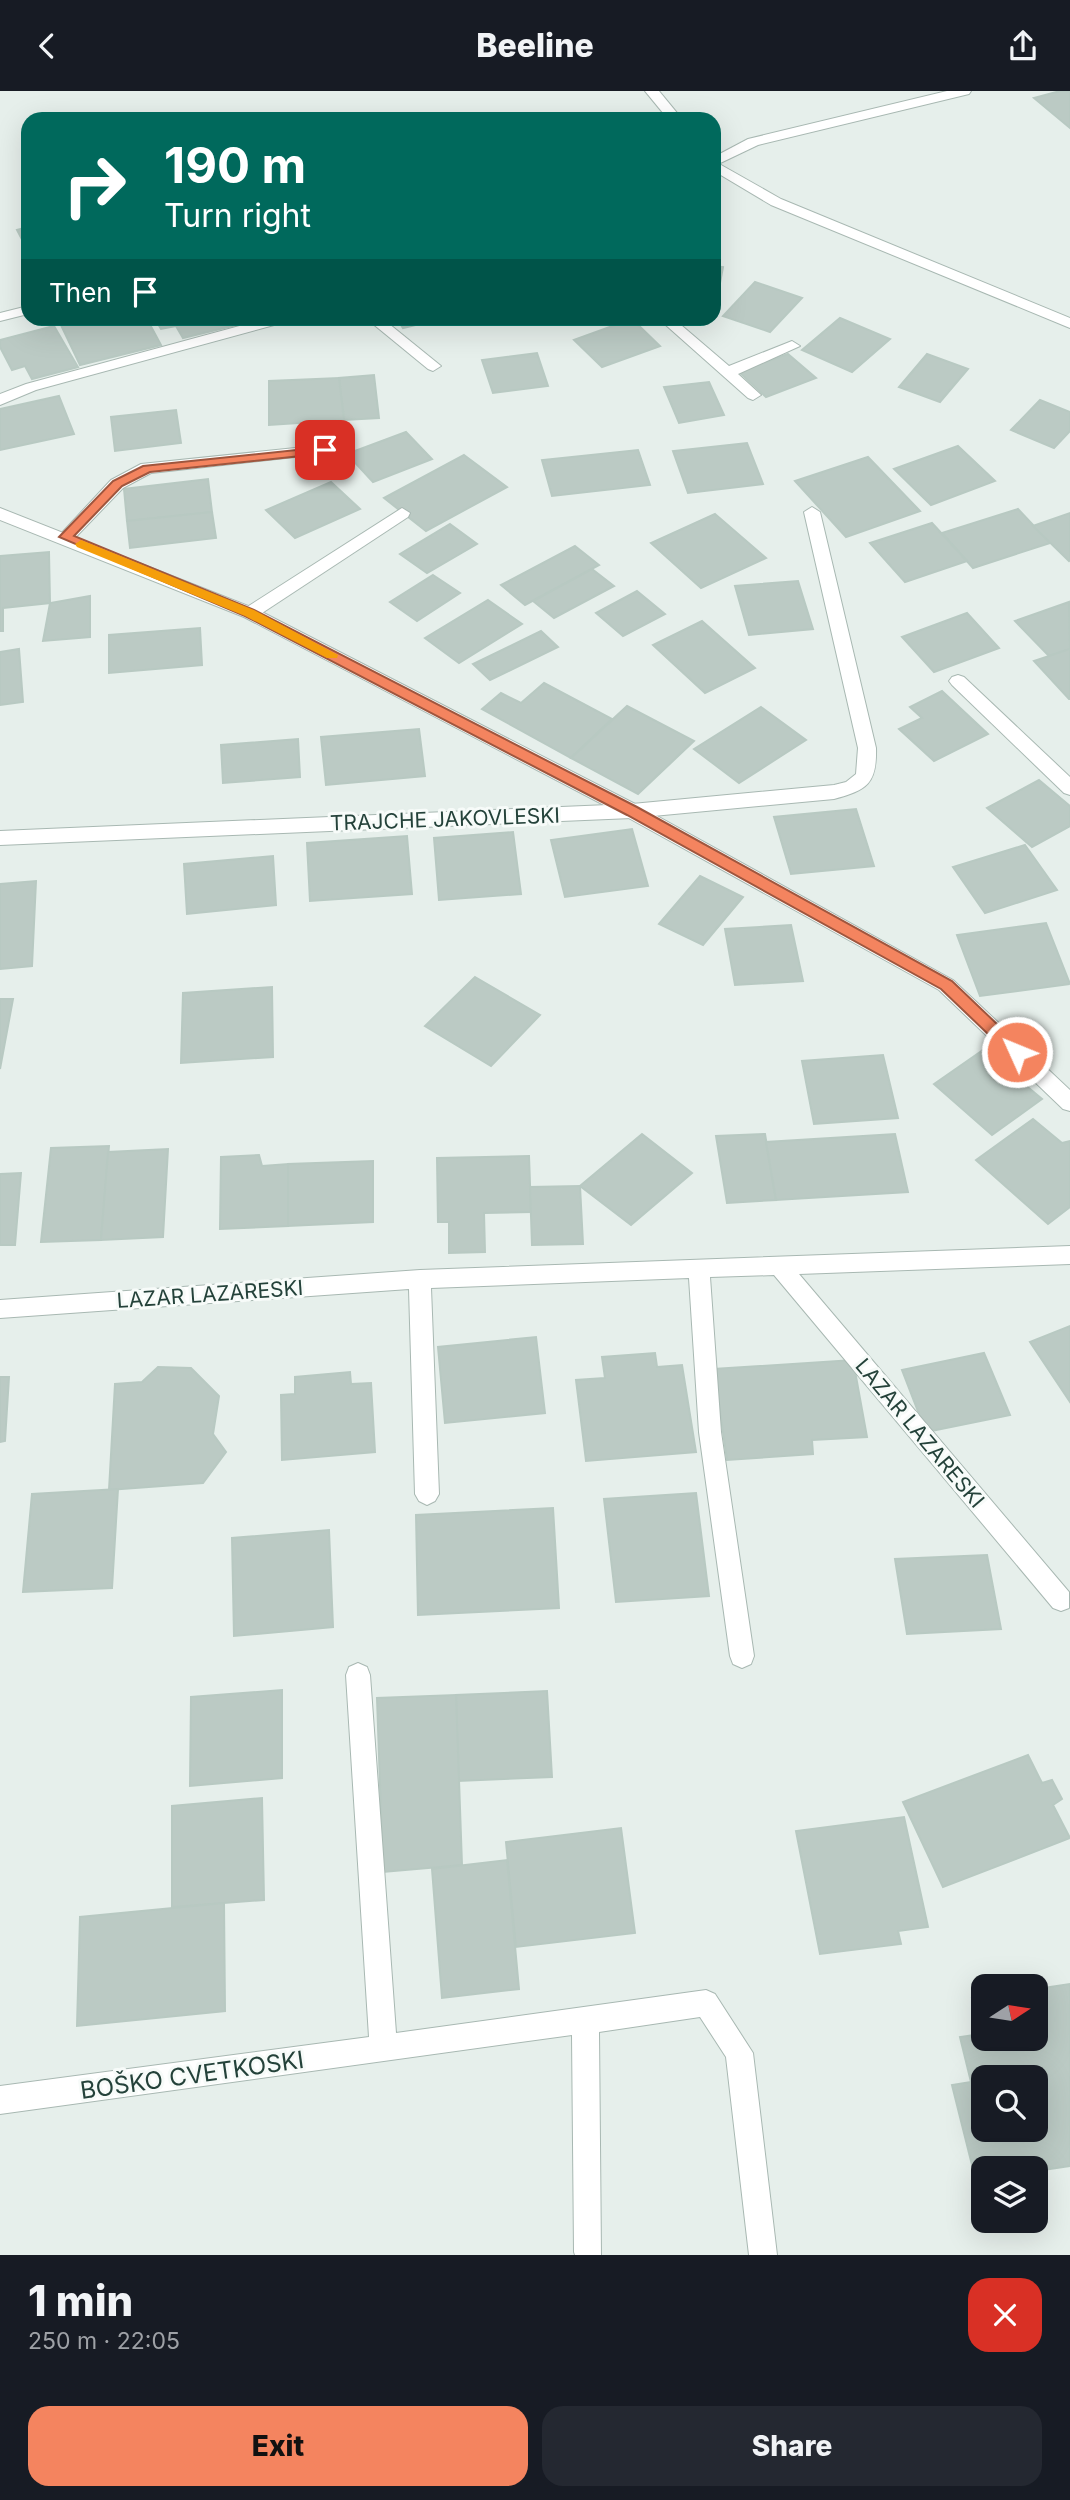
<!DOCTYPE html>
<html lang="en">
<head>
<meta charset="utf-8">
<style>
  :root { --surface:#171b24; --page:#242831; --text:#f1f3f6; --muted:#9ea1a6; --accent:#f4845f }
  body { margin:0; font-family:Inter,sans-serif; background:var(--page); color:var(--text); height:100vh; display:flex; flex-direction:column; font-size:26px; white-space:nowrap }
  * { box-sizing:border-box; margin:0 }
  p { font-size:23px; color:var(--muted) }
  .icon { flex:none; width:38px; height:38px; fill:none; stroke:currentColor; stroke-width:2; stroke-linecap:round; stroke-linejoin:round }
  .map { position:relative; height:2164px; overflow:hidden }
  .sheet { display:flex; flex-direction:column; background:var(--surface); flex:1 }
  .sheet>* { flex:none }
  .top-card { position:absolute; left:21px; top:21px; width:700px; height:214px; border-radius:21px; box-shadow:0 7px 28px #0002; background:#00695c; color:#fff; overflow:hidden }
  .needle { width:46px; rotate:78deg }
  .fabs { position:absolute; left:971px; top:1883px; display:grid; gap:14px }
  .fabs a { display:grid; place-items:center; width:77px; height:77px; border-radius:14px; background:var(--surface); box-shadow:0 7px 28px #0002; font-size:35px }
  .pin { position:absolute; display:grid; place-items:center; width:60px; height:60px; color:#fff; margin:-30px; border-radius:14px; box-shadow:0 4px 10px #0006 }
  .me { position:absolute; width:77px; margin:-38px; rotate:314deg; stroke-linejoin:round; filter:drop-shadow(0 0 5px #0008) }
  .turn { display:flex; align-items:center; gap:24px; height:147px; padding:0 28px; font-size:32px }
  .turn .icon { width:91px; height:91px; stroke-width:2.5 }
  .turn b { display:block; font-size:49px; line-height:60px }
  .then { display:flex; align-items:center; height:66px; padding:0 28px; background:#0003; gap:14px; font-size:26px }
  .round { display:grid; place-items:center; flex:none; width:74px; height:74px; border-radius:21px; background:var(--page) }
  .headline { display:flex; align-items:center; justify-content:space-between; height:119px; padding:0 28px }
  h1 { font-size:42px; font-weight:800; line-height:52px }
  .action { display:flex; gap:14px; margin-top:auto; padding:14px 28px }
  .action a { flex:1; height:80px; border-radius:21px; background:var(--accent); color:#111; font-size:28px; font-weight:800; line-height:80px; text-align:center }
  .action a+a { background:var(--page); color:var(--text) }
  header { display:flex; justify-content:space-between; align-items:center; height:91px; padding:0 28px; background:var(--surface); font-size:32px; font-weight:800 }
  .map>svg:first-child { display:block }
</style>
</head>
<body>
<header><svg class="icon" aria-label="back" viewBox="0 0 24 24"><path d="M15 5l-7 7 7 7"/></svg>Beeline<svg class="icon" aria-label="share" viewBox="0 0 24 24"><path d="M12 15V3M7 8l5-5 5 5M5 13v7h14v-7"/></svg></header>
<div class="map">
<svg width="1070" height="2164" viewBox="0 0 1070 2164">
  <rect width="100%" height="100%" fill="#e6efeb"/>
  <g fill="#bbcac4" stroke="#b8c9c2" stroke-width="2" fill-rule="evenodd">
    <polygon points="1060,0 1070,0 1070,37 1034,7"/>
    <polygon points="28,136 28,160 17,139"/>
    <polygon points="714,175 723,176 717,208 714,208"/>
    <polygon points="755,191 802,207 770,241 723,225"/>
    <polygon points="840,227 890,248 852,281 802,259"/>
    <polygon points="79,228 147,228 161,254 80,274 60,232"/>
    <polygon points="155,228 251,228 253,230 183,247 176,235 161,238"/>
    <polygon points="397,228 440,228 403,237"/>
    <polygon points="632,228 660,255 602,276 574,249"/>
    <polygon points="54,235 78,276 32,288 25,275 12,279 0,256 0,249"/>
    <polygon points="537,262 548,295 493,302 482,269"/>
    <polygon points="788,263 816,287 766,306 739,281"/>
    <polygon points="927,263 968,278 940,311 899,296"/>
    <polygon points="374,284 379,327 344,329 339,287"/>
    <polygon points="339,287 344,329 269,334 269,290"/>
    <polygon points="709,291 724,324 679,332 664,296"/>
    <polygon points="59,305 74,343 0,359 0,318"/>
    <polygon points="1040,309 1070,321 1070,340 1054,357 1011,339"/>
    <polygon points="176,319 181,352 115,360 111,326"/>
    <polygon points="406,341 432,368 373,391 347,363"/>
    <polygon points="747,352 763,393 688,402 673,360"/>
    <polygon points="958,355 995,390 931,414 894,378"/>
    <polygon points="638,359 650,394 552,405 542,369"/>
    <polygon points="464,364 507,396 426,440 384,407"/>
    <polygon points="868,366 920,420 846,446 795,390"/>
    <polygon points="208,388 212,421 127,430 124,398"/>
    <polygon points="331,391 360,418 295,447 266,419"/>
    <polygon points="1018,418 1050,452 973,477 942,442"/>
    <polygon points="212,421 216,447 130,457 127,430"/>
    <polygon points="1070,422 1070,469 1069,470 1033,435"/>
    <polygon points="715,423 766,467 701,497 651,452"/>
    <polygon points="932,432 967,470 905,491 870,452"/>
    <polygon points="450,433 477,453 427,482 400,463"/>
    <polygon points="575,455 599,474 525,514 501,494"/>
    <polygon points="49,461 50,512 3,517 3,540 0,540 0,465"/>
    <polygon points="592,478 614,495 554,527 533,510"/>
    <polygon points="433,484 460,502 417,530 390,511"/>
    <polygon points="798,490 813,538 749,544 735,495"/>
    <polygon points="637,500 665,523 623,545 596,522"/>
    <polygon points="90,505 90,546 43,550 50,512"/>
    <polygon points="488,509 522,533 459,572 425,547"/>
    <polygon points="1069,511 1070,558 1049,565 1015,530"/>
    <polygon points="967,522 999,557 934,581 902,546"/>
    <polygon points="702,530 755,577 705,602 653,554"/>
    <polygon points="200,537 202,574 109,582 109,544"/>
    <polygon points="541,540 558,556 490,589 473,573"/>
    <polygon points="19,558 23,611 0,614 0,561"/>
    <polygon points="1070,558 1070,608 1069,608 1034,570"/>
    <polygon points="544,592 612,628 571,667 482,618 501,602 521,612"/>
    <polygon points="942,600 988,643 934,670 899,638 922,627 910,616"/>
    <polygon points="627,615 694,650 638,703 571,667"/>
    <polygon points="761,616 806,649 739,692 694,658"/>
    <polygon points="419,638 425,685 326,694 321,646"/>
    <polygon points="298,648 300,686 223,692 221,654"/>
    <polygon points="1039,689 1070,715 1070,735 1032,756 987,717"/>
    <polygon points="856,718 874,775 791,783 774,726"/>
    <polygon points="632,738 648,795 565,806 551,749"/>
    <polygon points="513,741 521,803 439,809 434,747"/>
    <polygon points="407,745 412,803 310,810 307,752"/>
    <polygon points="1025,754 1057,799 985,822 953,776"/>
    <polygon points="273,765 276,814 187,823 184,773"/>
    <polygon points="700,785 743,806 703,854 659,833"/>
    <polygon points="36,790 32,875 0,878 0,793"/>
    <polygon points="1046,832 1070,893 980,905 957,844"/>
    <polygon points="791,834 803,890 735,894 725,838"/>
    <polygon points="475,886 540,924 491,975 425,935"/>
    <polygon points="272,896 273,966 181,972 183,902"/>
    <polygon points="0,908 13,908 0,978"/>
    <polygon points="983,959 1042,1008 992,1044 934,993"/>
    <polygon points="883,964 898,1027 814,1033 802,970"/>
    <polygon points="1033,1028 1062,1052 1070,1050 1070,1116 1048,1133 976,1069"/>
    <polygon points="642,1043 692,1082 631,1134 580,1095"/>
    <polygon points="765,1043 776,1109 727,1112 716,1045"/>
    <polygon points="895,1043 908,1101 776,1109 766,1051"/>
    <polygon points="109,1055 101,1149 41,1151 51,1057"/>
    <polygon points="168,1058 163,1146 101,1149 108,1061"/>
    <polygon points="259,1064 262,1075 288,1073 288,1135 220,1138 221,1066"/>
    <polygon points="529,1065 531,1121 484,1122 485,1161 449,1162 449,1131 438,1131 437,1067"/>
    <polygon points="373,1070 373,1131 288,1135 288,1073"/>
    <polygon points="21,1082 15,1154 0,1154 0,1083"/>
    <polygon points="580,1095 583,1153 532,1154 530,1096"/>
    <polygon points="1070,1235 1070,1311 1030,1251"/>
    <polygon points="536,1246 545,1322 445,1332 438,1256"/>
    <polygon points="655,1262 657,1276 682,1274 696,1361 586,1370 576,1289 605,1287 602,1266"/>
    <polygon points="984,1262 1010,1324 926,1341 902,1279"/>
    <polygon points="853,1269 867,1346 812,1349 813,1363 727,1369 714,1278"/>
    <polygon points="158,1276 191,1277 219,1305 213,1343 226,1361 203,1392 109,1399 115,1293 142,1291"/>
    <polygon points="350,1281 351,1293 371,1292 375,1361 282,1369 281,1304 295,1303 295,1286"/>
    <polygon points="0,1286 9,1286 5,1350 0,1351"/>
    <polygon points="118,1398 112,1497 23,1501 32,1403"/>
    <polygon points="696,1402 709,1505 616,1511 604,1408"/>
    <polygon points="553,1417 559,1517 418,1524 416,1424"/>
    <polygon points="329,1439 333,1536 234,1545 232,1447"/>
    <polygon points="987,1464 1001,1538 907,1543 895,1468"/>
    <polygon points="282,1599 282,1687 190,1695 191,1606"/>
    <polygon points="547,1600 552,1686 458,1690 456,1604"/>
    <polygon points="456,1604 462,1774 383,1781 377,1607"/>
    <polygon points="1028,1664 1042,1692 1052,1689 1062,1708 1053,1714 1070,1747 943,1796 903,1711"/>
    <polygon points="262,1707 264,1809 172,1816 172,1715"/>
    <polygon points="904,1726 928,1836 898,1840 901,1853 820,1863 796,1740"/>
    <polygon points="621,1737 635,1842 516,1856 506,1751"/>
    <polygon points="507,1769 519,1898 442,1907 432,1778"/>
    <polygon points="224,1812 225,1920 77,1935 80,1826"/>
    <path d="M1070 1893V2075L1036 2080V2077H984V2089L976 2090 952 1994 971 1991 960 1946 981 1943 972 1907 984 1906V1948H1036V1898ZM984 1986H1036V2039H984Z"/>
  </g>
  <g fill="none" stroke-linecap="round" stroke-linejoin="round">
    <g stroke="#a8b8b2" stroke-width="2">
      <polygon id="service" points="645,0 659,0 682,28 668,28"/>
    </g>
    <g stroke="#a8b8b2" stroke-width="2">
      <g id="minor">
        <polygon points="947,0 971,0 969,3 758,54 714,75 714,66 748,48"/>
        <polygon points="265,228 287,228 285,231 36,299 0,314 0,303 26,293"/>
        <polygon points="367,228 383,228 441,275 433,280 428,278"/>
        <polygon points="659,228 674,228 729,275 787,252 792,250 800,255 738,283 761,304 753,309 748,307"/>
        <polygon points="325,354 333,359 331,362 151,382 123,397 71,451 65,452 57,447 111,389 141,373"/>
        <path d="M812 416 820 421 876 657C877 693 867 699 834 708L632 727 0 754V740L632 713 834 694 846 691 856 683 858 657 804 421Z"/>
        <polygon points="402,417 410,422 408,426 256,526 244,526 241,522 244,518"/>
        <polygon points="958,584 964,586 1070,686 1070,704 1064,702 952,594 949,590 952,586"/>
        <polygon points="1070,1155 1070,1173 799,1183 1069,1501 1069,1517 1061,1520 1053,1517 774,1184 710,1186 721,1341 754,1565 751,1573 742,1577 733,1573 730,1565 699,1341 689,1187 431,1197 439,1403 435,1410 427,1414 419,1410 415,1403 409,1198 0,1227 0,1209 420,1179"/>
        <polygon points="358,1572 367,1576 370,1584 396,1942 706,1899 715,1903 753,1962 777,2164 749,2164 726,1966 700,1926 599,1941 601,2164 575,2164 574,2161 572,1944 0,2023 0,1995 369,1946 346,1584 349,1576"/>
      </g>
    </g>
    <g stroke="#a8b8b2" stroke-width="2">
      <g id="tertiary">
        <polygon points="714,70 781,108 1070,227 1070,237 771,114 714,80"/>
        <polygon points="28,215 28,223 0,230 0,222"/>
        <polygon points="0,417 256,518 639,715 953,889 1070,999 1070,1020 1063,1018 939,899 625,725 244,526 0,429"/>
      </g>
    </g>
    <use href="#service" fill="#fff" fill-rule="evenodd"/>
    <use href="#minor" fill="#fff" fill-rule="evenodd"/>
    <use href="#tertiary" fill="#fff" fill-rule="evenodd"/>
  </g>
  <polygon fill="#f4845f" stroke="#9f563e" stroke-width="2" points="325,356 329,357 329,362 150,381 122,395 74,445 254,519 637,716 952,890 1022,957 1025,961 1022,966 1012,966 941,898 627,724 245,525 59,446 113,390 143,375"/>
  <polygon fill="#f59e0b" points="81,449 254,519 338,564 337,567 327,567 245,525 77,456 75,453"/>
  <g text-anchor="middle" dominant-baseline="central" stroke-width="6" stroke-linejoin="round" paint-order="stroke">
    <g font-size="21" fill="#24423a" stroke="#f7fbf9">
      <text transform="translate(445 728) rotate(-2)">TRAJCHE JAKOVLESKI</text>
      <text transform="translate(210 1203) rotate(-4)">LAZAR LAZARESKI</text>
      <text transform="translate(920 1342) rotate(50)">LAZAR LAZARESKI</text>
    </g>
    <g font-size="24" fill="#24423a" stroke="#f7fbf9">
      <text transform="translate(192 1984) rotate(-8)">BOŠKO CVETKOSKI</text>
    </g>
  </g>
</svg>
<div class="fabs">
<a><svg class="needle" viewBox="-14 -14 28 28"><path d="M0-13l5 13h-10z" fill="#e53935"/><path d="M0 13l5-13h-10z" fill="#9ea1a6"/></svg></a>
<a><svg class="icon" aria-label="search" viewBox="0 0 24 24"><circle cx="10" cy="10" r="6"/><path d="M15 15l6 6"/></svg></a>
<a><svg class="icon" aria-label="layers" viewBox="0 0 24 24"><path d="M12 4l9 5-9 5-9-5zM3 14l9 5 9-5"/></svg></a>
</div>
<div class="pin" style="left:325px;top:359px;background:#d93025"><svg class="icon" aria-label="arrive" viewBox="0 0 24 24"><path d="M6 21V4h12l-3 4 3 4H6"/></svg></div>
<svg class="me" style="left:1017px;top:961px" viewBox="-20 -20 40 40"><circle r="17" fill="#f4845f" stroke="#fff" stroke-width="3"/><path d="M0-11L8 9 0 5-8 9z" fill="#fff"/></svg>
<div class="top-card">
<div class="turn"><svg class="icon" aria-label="right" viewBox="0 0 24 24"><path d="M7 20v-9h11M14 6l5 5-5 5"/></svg><div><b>190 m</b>Turn right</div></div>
<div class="then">Then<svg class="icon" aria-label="arrive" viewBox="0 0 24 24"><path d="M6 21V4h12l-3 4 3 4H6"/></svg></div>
</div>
</div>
<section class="sheet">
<div class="headline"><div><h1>1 min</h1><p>250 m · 22:05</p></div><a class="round" style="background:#d93025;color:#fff"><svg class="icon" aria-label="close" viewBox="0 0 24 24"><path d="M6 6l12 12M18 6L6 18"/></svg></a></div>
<div class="action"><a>Exit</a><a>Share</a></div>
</section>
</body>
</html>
